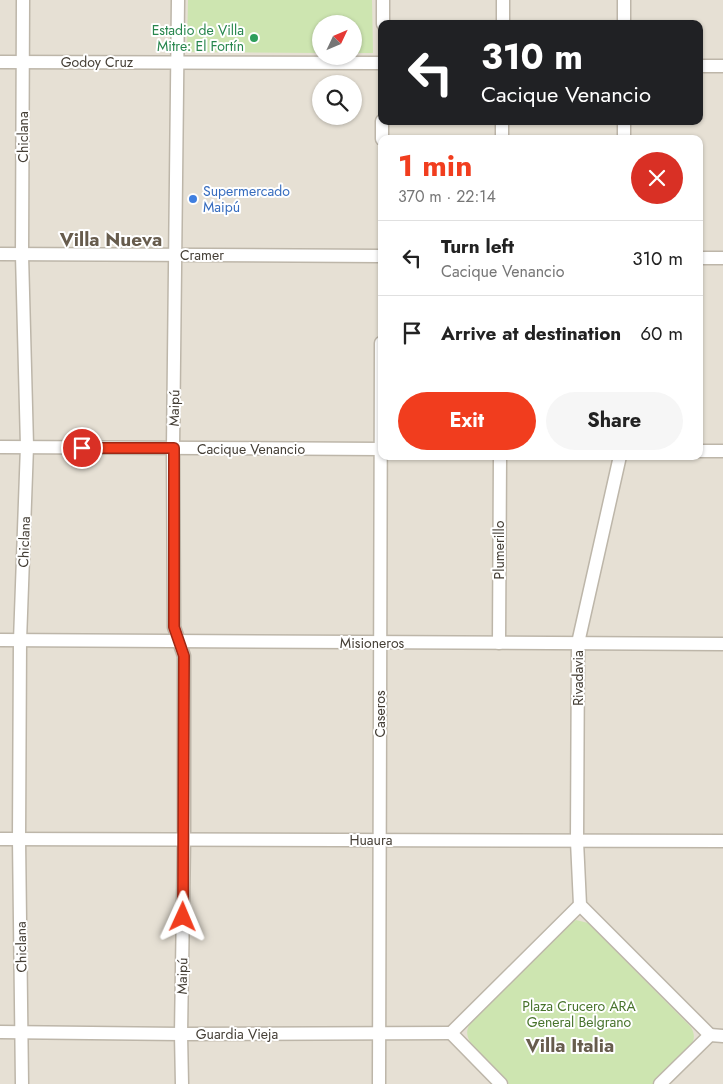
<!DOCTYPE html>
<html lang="en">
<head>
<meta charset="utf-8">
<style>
  :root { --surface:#fff; --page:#f6f6f6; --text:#222; --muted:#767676; --line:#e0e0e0; --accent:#f13d1e }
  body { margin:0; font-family:Jost,sans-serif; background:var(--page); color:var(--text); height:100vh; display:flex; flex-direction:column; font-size:19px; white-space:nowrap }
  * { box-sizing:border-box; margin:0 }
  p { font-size:16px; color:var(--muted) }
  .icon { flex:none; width:28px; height:28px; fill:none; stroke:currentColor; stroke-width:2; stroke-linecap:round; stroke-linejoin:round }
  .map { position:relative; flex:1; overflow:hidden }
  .details { position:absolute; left:378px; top:135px; width:325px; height:325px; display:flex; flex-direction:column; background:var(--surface); border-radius:10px; box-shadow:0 1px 4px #0004 }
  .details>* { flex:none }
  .top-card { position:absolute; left:378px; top:20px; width:325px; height:105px; border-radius:10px; box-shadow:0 1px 4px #0004; background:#202124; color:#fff; overflow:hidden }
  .needle { width:32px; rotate:46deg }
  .tools { position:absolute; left:312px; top:15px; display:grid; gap:10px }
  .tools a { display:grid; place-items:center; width:50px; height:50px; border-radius:50%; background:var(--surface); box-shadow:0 1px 4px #0004; font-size:25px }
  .pin { position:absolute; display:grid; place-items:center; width:42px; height:42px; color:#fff; margin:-21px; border:2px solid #fff; border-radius:50%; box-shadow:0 1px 5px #0007 }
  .me { position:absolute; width:55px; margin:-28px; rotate:1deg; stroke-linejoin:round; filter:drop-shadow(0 0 4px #0008) }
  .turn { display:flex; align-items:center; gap:18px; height:105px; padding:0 20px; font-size:22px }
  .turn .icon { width:65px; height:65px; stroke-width:2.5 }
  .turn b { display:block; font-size:35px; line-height:42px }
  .round { display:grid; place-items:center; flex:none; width:52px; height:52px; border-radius:26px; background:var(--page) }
  .overview { display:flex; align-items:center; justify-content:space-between; height:85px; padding:0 20px }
  h1 { font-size:30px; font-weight:700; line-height:38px; color:var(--accent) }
  .primary-button { display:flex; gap:10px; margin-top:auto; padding:10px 20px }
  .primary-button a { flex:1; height:58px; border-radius:30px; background:var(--accent); color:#fff; font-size:20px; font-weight:700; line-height:58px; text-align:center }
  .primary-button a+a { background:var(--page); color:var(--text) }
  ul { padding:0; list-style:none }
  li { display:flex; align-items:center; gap:15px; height:75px; padding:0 20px; border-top:1px solid var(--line) }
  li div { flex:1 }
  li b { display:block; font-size:19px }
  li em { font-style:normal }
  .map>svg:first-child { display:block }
</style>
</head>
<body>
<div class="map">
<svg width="723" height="1084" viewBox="0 0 723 1084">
  <rect width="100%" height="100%" fill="#f2eee6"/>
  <path fill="#e6e0d4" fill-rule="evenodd" d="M0 0H723V1084H0ZM321 24H354V56H321ZM381 24H699V121H381ZM321 84H354V116H321ZM381 139H699V456H381Z"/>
  <g fill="#cde5b0">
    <polygon points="188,0 372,0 373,53 354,53 354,24 321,24 321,53 187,52"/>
    <path d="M576 920 588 923 691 1027C695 1035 695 1039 690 1047L653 1084H509L470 1042C465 1032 467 1028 473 1019L571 923Z"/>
  </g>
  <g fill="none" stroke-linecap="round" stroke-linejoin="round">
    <g stroke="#bdb6a9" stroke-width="15">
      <g id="minor">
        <polyline points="178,0 173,448 174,627 184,656 184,840 181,1034 182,1084"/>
        <polyline points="383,24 383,0"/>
        <polyline points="503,24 503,0"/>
        <polyline points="624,24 624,0"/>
        <polyline points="0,62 381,63"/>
        <polyline points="699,66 723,66"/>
        <polyline points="382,139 382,121"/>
        <polyline points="502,139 502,121"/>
        <polyline points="624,139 624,121"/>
        <polyline points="0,254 381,256"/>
        <polyline points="699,258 723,258"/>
        <polyline points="0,447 381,449"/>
        <polyline points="699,451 723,451"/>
        <polyline points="620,456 578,643 577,841 580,905 710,1035"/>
        <polyline points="0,640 723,644"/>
        <polyline points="499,643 500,456"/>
        <polyline points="0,839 723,841"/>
        <polyline points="0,1032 181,1034 451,1033"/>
        <polyline points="451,1033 580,905"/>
        <polyline points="451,1033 501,1084"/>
        <polyline points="710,1035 723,1036"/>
        <polyline points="22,1084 19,839 20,641 27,446 22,255 23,0"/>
        <polyline points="379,1084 381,343"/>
        <polyline points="660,1084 710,1035"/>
      </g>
    </g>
    <use href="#minor" stroke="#fff" stroke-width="12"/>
  </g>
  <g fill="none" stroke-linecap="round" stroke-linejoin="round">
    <g stroke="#9d2814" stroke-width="12">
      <polyline id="route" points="82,448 174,448 174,627 184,656 183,917"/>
    </g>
    <use href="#route" stroke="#f13d1e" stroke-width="9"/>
  </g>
  <circle fill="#2e9e5b" stroke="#fff" stroke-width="2" cx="254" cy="38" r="5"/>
  <circle fill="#3f7fe0" stroke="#fff" stroke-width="2" cx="193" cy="199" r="5"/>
  <g text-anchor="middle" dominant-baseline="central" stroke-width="4" stroke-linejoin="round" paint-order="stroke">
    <g font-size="14" fill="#27864d" stroke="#fff" text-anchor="end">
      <text x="244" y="30">Estadio de Villa<tspan x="244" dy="16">Mitre: El Fortín</tspan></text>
    </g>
    <g font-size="14" fill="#443e35" stroke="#fff">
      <text x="97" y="62">Godoy Cruz</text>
      <text transform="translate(23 137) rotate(-90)">Chiclana</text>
      <text x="202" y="255">Cramer</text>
      <text transform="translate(174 408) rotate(-89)">Maipú</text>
      <text x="251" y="449">Cacique Venancio</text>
      <text transform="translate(24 542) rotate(-88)">Chiclana</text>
      <text transform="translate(499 550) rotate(-90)">Plumerillo</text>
      <text x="372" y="643">Misioneros</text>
      <text transform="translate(578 678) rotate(-90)">Rivadavia</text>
      <text transform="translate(380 714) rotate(-90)">Caseros</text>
      <text x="371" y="840">Huaura</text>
      <text transform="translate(21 947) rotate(-91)">Chiclana</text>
      <text transform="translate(182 976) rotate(-89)">Maipú</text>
      <text x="237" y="1034">Guardia Vieja</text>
    </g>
    <g font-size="14" fill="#366cbe" stroke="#fff" text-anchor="start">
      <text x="203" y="191">Supermercado<tspan x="203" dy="16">Maipú</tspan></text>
    </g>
    <g font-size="14" fill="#47732b" stroke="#fff">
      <text x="579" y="1006">Plaza Crucero ARA<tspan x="579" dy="16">General Belgrano</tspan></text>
    </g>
    <g font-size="19" font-weight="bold" fill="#675c4d" stroke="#fff">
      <text x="111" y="239">Villa Nueva</text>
      <text x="570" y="1045">Villa Italia</text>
    </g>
  </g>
</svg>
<div class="tools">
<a><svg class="needle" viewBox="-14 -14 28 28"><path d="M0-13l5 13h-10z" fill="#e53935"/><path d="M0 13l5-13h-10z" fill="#767676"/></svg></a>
<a><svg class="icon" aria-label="search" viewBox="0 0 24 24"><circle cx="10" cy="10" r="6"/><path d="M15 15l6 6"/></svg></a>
</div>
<div class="pin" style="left:82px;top:448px;background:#d93025"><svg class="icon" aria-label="arrive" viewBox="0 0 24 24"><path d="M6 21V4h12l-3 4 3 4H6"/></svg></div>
<svg class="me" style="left:183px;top:917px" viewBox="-20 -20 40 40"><path d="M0-17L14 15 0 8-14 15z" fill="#f13d1e" stroke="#fff" stroke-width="4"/></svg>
<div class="top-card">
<div class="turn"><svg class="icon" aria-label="left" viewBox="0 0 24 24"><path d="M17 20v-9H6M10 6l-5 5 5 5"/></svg><div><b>310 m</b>Cacique Venancio</div></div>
</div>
<section class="details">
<div class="overview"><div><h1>1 min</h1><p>370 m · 22:14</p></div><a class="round" style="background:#d93025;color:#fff"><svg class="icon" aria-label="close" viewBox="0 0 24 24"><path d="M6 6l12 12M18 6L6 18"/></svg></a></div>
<ul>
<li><svg class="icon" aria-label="left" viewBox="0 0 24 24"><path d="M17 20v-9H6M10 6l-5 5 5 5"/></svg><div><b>Turn left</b><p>Cacique Venancio</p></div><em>310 m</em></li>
<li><svg class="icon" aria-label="arrive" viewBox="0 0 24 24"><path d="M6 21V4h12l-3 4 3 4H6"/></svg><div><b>Arrive at destination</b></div><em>60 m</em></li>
</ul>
<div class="primary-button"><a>Exit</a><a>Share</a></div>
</section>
</div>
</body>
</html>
